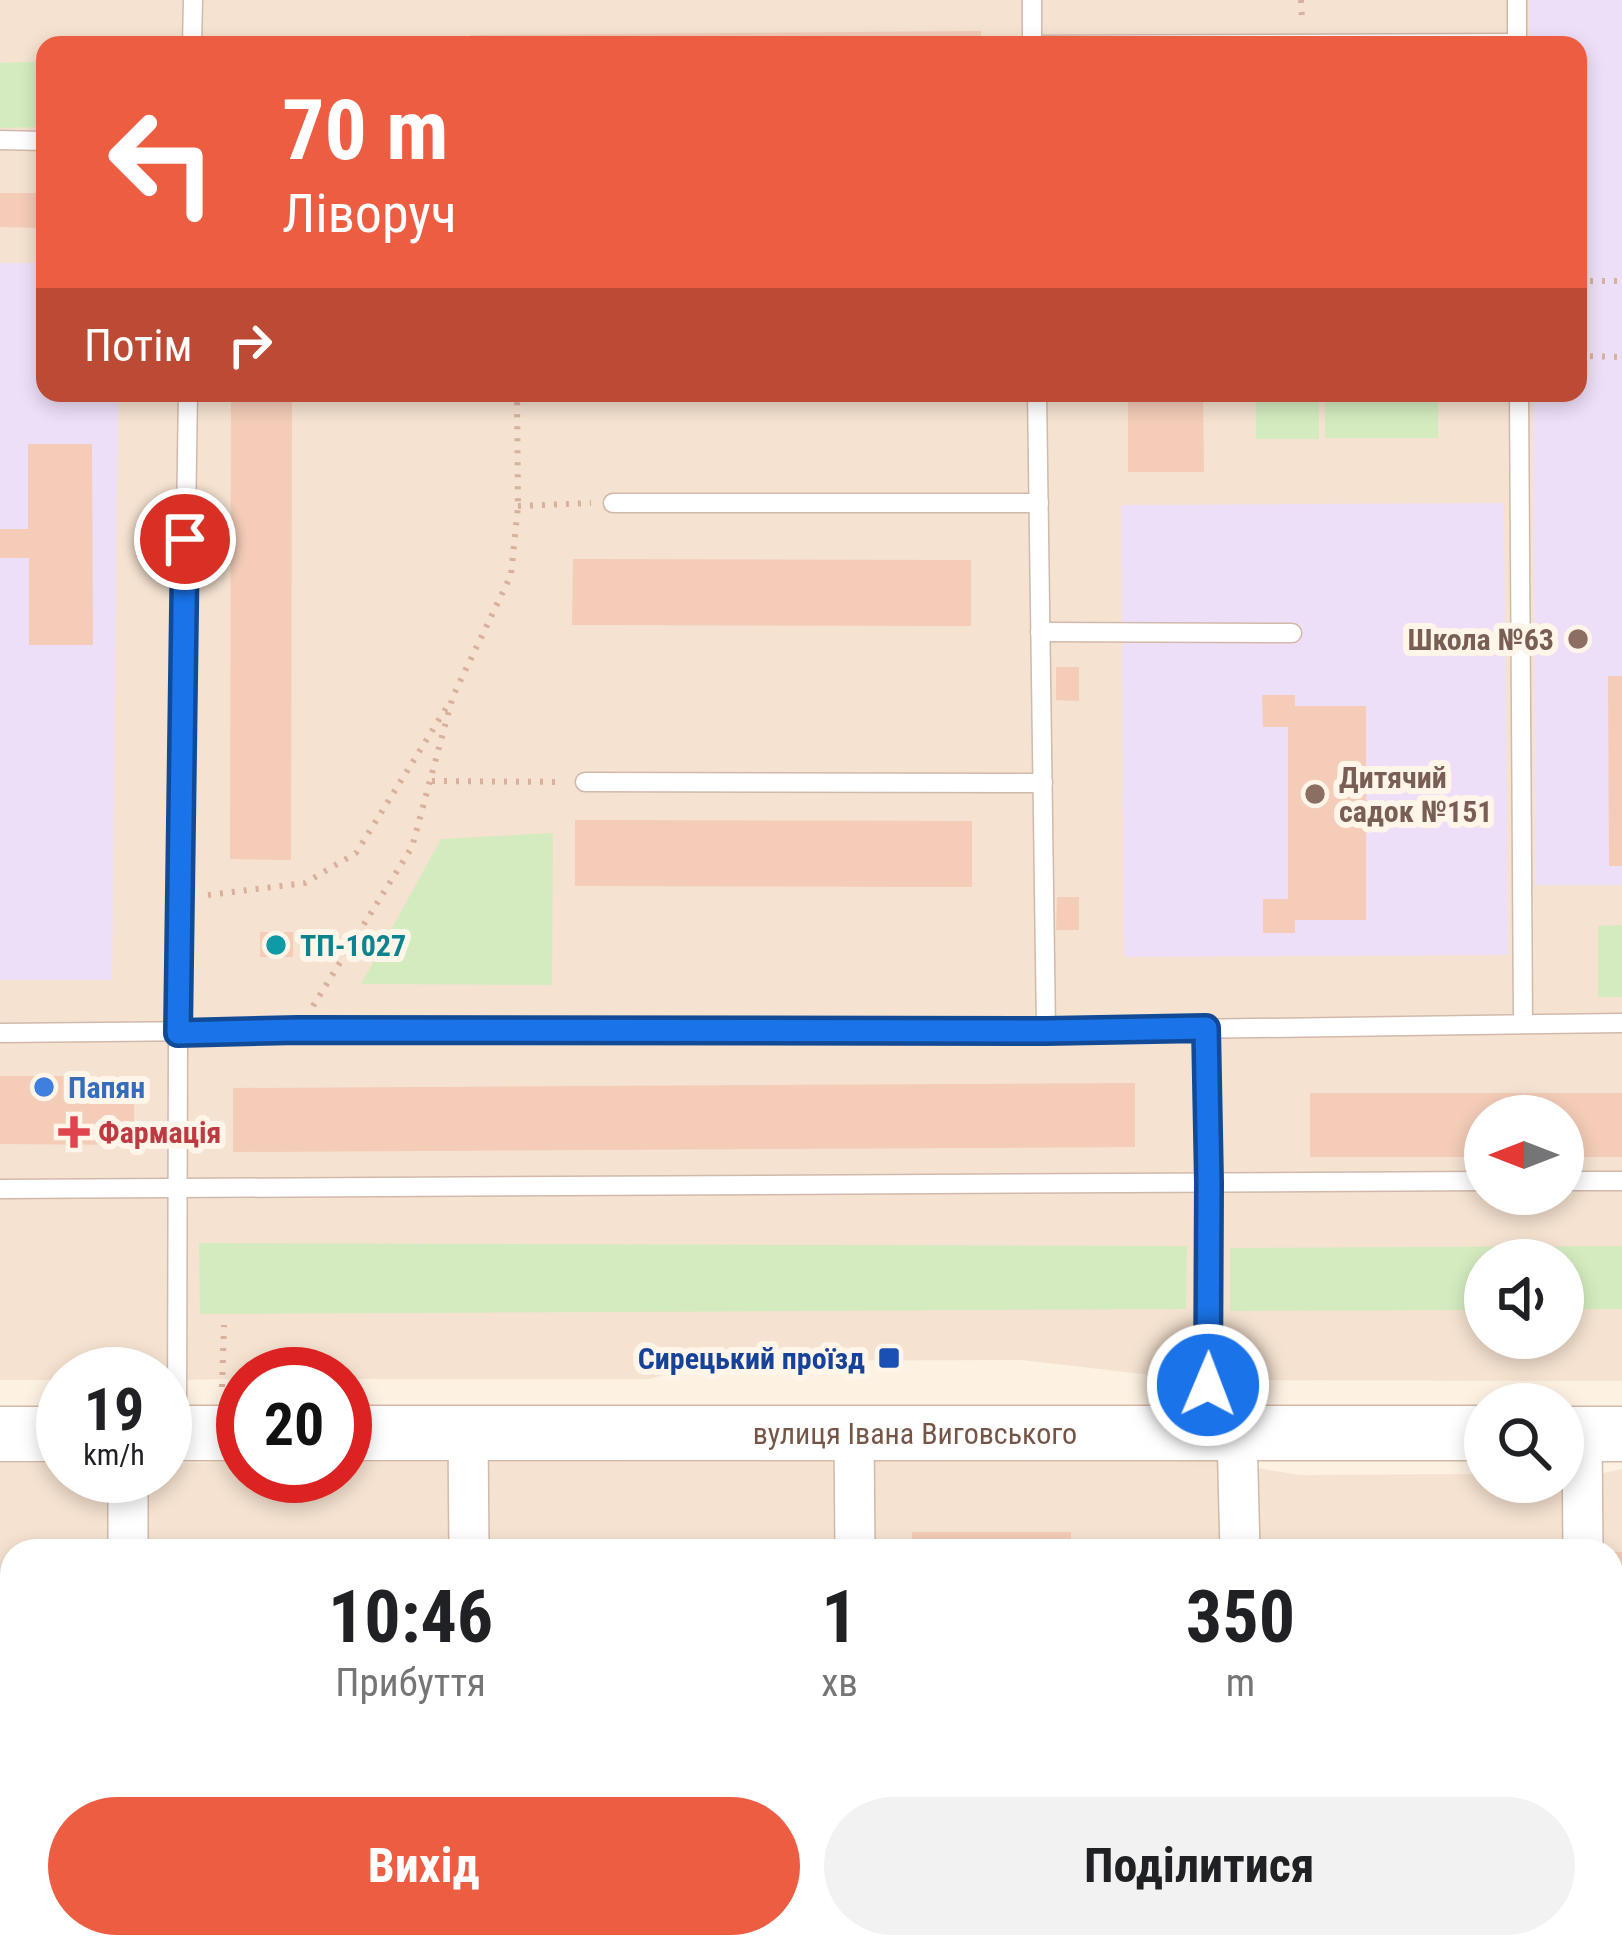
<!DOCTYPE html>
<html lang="uk">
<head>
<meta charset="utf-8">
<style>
  :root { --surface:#fff; --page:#f2f2f2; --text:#202124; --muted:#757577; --accent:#ed5d41 }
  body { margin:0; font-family:"Roboto Condensed",sans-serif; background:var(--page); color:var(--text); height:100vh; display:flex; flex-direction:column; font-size:45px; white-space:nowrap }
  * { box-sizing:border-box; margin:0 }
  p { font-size:39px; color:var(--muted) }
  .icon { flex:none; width:66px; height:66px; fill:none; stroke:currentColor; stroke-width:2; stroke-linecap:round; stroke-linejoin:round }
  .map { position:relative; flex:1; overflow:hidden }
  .drawer { position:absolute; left:0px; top:1539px; width:1623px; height:420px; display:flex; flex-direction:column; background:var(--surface); border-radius:36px 36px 0 0; box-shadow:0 6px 18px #0003 }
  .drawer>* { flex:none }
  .top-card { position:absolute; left:36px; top:36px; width:1551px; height:366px; border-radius:24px; box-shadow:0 6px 18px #0003; background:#ed5d41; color:#fff; overflow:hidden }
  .needle { width:78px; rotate:270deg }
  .controls { position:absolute; left:1464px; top:1095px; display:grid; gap:24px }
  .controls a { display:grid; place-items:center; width:120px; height:120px; border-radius:50%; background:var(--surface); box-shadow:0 6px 18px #0003; font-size:60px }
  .speed { position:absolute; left:36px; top:1347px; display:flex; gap:24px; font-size:60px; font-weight:700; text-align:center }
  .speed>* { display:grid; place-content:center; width:156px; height:156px; border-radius:50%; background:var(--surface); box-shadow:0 6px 18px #0003; line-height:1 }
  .speed small { font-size:30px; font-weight:400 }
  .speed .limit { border:18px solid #d22; background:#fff; color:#111 }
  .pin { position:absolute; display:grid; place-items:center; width:102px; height:102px; color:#fff; margin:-51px; border:6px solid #fff; border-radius:50%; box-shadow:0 3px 12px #0007 }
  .me { position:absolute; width:132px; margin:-66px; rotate:1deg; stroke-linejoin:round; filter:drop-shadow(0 0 9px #0008) }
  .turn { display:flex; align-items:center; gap:42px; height:252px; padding:0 48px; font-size:54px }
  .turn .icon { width:156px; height:156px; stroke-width:2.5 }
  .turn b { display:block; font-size:84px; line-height:102px }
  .then { display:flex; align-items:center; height:114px; padding:0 48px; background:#0003; gap:24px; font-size:45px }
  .eta { display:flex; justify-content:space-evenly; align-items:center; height:204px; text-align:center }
  .eta b { font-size:72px; font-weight:700; line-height:84px }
  .action { display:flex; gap:24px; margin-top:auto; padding:24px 48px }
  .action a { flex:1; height:138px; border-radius:72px; background:var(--accent); color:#fff; font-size:48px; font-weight:700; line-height:138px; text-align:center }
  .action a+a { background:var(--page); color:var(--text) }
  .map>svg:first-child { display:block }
</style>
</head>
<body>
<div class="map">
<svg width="1622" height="1959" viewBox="0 0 1622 1959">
  <rect width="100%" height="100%" fill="#fdf1e2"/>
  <g fill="#f5e2d0" fill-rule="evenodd">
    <path d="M0 0H1622V1381L1195 1380 1021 1360 706 1361 650 1379H345V1374H243V1379L165 1380V1374H63V1380H0ZM45 45H1578V393H45ZM1485 1116H1563V1194H1485ZM1485 1260H1563V1338H1485Z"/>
    <path d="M1213 1461 1300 1475 1485 1474V1482H1563L1622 1469V1959H0V1463H63V1476H165V1463L243 1462V1476H345V1462ZM12 1551H1611V1947H12Z"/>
  </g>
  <g fill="#eedff9">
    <polygon points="1529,0 1622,0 1622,885 1535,885 1533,393 1578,393 1578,45 1530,45"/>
    <polygon points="0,263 45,263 45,393 118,393 112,980 0,980"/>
    <polygon points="1504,503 1508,955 1124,957 1121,505"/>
  </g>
  <g fill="#d4ebc0">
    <polygon points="45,61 45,127 0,128 0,63"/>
    <rect x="1256" y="393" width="63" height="46"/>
    <rect x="1325" y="393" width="113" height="45"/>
    <polygon points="553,833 552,985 361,984 441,839"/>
    <polygon points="1622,925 1622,997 1598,997 1598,926"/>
    <polygon points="199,1243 1187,1246 1186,1309 200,1314"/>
    <polygon points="1622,1246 1622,1309 1563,1309 1563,1260 1485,1260 1485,1310 1230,1311 1230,1248"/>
  </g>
  <g fill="#f4ccb8">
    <polygon points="981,31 981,45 470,45 470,35"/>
    <polygon points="0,193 45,193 45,228 0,227"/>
    <polygon points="231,393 292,393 291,860 230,859"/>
    <polygon points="1128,393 1203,393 1204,472 1128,472"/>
    <polygon points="28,444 92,444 93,645 29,645 29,558 0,558 0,529 28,529"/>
    <polygon points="573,559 971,560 971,626 572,625"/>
    <polygon points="1056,667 1079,667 1079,701 1056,700"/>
    <polygon points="1608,676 1622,676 1622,866 1609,866"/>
    <polygon points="1262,695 1295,695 1295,706 1366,706 1366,920 1295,920 1295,933 1263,933 1263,899 1288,899 1288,727 1263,727"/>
    <polygon points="575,820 972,821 972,887 575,886"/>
    <polygon points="1057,897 1079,897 1079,930 1056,930"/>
    <rect x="260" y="932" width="33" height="25"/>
    <polygon points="0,1076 134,1076 134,1145 0,1144"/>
    <polygon points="1135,1083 1135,1147 233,1152 233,1088"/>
    <polygon points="1310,1093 1622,1093 1622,1157 1563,1157 1563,1116 1485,1116 1485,1157 1310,1157"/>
    <rect x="912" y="1532" width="159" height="19"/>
    <polygon points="1612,1552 1622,1552 1622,1627 1611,1626"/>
    <polygon points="1611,1686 1622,1687 1622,1725 1611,1725"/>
    <rect x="1611" y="1756" width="11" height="106"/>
    <rect x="0" y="1843" width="12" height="42"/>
    <polygon points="1088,1947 1168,1947 1168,1952 1088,1951"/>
  </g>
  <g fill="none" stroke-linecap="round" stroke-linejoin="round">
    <g stroke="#d1b9ab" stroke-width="21">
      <g id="service">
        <polyline points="1032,0 1032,45 1517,43"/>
        <polyline points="1517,0 1517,45"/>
        <polyline points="192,45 193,0"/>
        <polyline points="0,140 45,141"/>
        <polyline points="1037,393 1046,1031"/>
        <polyline points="1519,393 1523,1023"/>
        <polyline points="613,503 1039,503"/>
        <polyline points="1040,632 1292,633"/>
        <polyline points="585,782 1043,783"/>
        <polyline points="1206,1028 1209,1183 1207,1426"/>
        <polyline points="0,1033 299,1030 1046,1031 1622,1023"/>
        <polyline points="1563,1181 1622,1181"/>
        <polyline points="0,1189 1485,1181"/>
        <polyline points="177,1426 178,1033 188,393"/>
      </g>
    </g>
    <g stroke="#d1b9ab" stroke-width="42">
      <g id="minor">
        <polyline points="854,1432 855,1551"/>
        <polyline points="468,1433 469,1551"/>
        <polyline points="1237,1434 1240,1551"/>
        <polyline points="1582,1434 1583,1551"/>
        <polyline points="128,1551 128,1476"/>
        <polyline points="856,1947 856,1959"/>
        <polyline points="1240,1947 1240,1959"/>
        <polyline points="1586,1947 1586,1959"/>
        <polyline points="126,1959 126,1947"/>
        <polyline points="468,1959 468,1947"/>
      </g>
    </g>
    <g stroke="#d4b9a8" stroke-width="57">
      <g id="secondary">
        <polyline points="165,1433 243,1433"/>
        <path id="s1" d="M345 1433H1485"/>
        <polyline points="0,1434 63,1434"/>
        <polyline points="1563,1434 1622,1434"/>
      </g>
    </g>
    <g stroke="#d9b09b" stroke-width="6" stroke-dasharray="3 9" stroke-linecap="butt">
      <polyline points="1301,0 1302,20"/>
      <polyline points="1578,281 1622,281"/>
      <polyline points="1578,356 1622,357"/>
      <polyline points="518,506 591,503"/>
      <polyline points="432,781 563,782"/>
      <polyline points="208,895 305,883 356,853 450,702"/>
      <polyline points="313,1006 412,847 453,696 511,575 518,506 517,393"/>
      <polyline points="222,1387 224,1325"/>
    </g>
    <use href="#service" stroke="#fff" stroke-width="18"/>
    <use href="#minor" stroke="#fff" stroke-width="39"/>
    <use href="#secondary" stroke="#fff" stroke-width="54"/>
  </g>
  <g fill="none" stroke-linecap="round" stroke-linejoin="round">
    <g stroke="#114b97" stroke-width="30">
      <polyline id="route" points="185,539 178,1033 298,1030 1046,1031 1206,1028 1209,1183 1208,1385"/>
    </g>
    <use href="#route" stroke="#1a73e8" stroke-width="21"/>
  </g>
  <g fill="#8d6e63" stroke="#fff5e9" stroke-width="4.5">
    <circle cx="1578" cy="639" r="12"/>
    <circle cx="1315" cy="794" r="12"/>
  </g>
  <circle fill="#0f9aa8" stroke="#fff5e9" stroke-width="4.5" cx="276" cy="945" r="12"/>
  <circle fill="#3f7fe0" stroke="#fff5e9" stroke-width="4.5" cx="44" cy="1087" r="12"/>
  <path fill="#e0444e" stroke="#fff5e9" stroke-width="4.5" d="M68 1114h12v12h12v12h-12v12h-12v-12h-12v-12h12z"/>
  <rect fill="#1a4fb4" stroke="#fff5e9" stroke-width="4.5" x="877" y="1346" width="24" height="24" rx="6"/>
  <g text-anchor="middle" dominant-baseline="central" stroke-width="12" stroke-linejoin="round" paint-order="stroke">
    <g font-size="30" font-weight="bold" fill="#785e54" stroke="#fff5e9" text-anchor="end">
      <text x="1554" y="639">Школа №63</text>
      <text x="1339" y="777" text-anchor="start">Дитячий<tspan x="1339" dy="34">садок №151</tspan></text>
    </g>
    <g font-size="30" font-weight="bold" fill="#0d838f" stroke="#fff5e9" text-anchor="start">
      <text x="300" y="945">ТП-1027</text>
    </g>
    <g font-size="30" font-weight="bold" fill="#366cbe" stroke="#fff5e9" text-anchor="start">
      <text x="68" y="1087">Папян</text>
    </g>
    <g font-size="30" font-weight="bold" fill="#be3a42" stroke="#fff5e9" text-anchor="start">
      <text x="98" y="1132">Фармація</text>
    </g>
    <g font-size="30" font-weight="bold" fill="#164399" stroke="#fff5e9" text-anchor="end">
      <text x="865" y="1358">Сирецький проїзд</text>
    </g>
    <g font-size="30" fill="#765547" stroke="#fff5e9">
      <text stroke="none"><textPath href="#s1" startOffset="570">вулиця Івана Виговського</textPath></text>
    </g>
  </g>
</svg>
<div class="controls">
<a><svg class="needle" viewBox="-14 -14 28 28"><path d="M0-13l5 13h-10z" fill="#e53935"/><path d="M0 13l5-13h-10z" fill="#757577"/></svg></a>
<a><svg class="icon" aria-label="sound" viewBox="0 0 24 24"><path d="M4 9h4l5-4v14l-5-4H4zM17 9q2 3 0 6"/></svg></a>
<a><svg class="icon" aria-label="search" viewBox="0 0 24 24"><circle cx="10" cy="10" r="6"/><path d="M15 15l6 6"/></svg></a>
</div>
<div class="speed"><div>19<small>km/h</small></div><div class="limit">20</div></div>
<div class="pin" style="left:185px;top:539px;background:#d93025"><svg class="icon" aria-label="arrive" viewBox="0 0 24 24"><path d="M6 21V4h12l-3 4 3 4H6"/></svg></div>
<svg class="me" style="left:1208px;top:1385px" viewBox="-20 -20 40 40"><circle r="17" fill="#1a73e8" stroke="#fff" stroke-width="3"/><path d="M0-11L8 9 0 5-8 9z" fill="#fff"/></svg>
<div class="top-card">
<div class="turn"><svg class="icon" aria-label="left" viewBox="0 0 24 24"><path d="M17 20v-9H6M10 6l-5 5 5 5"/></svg><div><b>70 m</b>Ліворуч</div></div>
<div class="then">Потім<svg class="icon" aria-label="right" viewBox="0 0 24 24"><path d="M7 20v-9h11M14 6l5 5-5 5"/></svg></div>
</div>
<section class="drawer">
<div class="eta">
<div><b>10:46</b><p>Прибуття</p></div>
<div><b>1</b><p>хв</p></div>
<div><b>350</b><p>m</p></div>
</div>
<div class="action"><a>Вихід</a><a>Поділитися</a></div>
</section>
</div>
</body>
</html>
